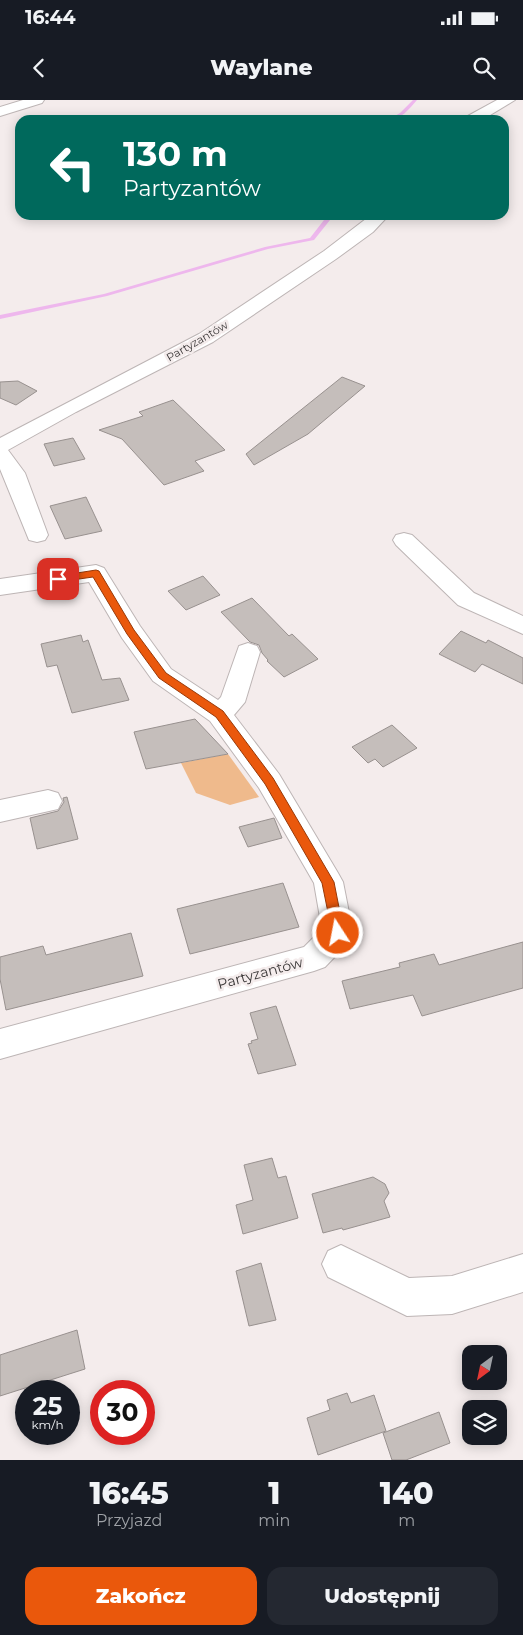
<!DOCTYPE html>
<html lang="pl">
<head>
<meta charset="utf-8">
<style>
  :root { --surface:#171b24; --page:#242831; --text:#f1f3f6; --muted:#9ea1a6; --accent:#ea580c }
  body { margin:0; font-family:Montserrat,sans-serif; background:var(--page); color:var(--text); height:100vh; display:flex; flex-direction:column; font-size:19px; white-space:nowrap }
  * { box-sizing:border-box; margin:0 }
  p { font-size:16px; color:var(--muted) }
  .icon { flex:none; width:28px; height:28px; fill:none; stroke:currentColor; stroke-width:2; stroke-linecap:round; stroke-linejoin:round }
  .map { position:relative; height:1360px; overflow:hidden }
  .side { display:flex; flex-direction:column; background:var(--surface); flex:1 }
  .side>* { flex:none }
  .banner { position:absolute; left:15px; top:15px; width:494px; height:105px; border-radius:15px; box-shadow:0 2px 12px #0003; background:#00695c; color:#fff; overflow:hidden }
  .needle { width:32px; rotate:213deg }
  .buttons { position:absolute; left:462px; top:1245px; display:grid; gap:10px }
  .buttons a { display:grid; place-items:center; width:45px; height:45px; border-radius:10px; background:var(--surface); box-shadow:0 2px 12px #0003; font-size:25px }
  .speed { position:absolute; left:15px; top:1280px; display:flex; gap:10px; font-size:25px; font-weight:700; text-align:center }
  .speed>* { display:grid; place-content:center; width:65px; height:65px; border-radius:50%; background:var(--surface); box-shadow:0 2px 12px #0003; line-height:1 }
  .speed small { font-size:12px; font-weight:400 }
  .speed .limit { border:8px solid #d22; background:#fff; color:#111 }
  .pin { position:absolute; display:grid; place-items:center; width:42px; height:42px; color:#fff; margin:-21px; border-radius:10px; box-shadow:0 2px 8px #0006 }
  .me { position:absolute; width:55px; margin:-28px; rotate:349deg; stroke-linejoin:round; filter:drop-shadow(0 0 4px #0008) }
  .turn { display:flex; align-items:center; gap:18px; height:105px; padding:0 25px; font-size:22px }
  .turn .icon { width:65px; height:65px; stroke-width:2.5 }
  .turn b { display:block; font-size:35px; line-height:42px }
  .eta { display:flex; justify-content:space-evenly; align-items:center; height:85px; text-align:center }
  .eta b { font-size:30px; font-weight:800; line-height:35px }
  .button { display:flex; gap:10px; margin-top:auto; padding:10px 25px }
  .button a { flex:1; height:58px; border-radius:15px; background:var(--accent); color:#fff; font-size:20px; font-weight:800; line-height:58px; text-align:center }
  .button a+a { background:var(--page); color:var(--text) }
  .status { display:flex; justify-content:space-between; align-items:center; height:35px; padding:0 25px; background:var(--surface); direction:ltr }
  .status svg { height:14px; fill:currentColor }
  header { display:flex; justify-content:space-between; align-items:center; height:65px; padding:0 25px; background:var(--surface); font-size:22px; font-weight:800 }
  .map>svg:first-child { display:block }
</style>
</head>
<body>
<div class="status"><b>16:44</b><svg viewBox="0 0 49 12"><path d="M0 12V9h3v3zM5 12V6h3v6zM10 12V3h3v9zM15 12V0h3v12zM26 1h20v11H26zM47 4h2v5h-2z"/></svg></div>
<header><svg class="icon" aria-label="back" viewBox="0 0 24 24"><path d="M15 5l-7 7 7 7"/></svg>Waylane<svg class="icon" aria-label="search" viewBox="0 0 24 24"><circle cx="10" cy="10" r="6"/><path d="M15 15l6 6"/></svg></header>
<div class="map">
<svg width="523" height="1360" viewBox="0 0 523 1360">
  <rect width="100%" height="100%" fill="#f4ecec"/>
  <polygon fill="#efba8c" points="228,654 259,697 230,705 196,693 181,663"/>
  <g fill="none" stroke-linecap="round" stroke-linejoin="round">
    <g fill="#eeb7ed" fill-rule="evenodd">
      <path d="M413 0H417C409 9 401 20 388 20L400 13Z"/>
      <polygon points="324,115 330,115 330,120 314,140 268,149 107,196 0,219 0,215 104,194 265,147 310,138 324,120"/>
    </g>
  </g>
  <g fill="#c5bebb" stroke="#98918f">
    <polygon points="342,277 365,286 308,334 254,365 246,354"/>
    <polygon points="18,281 37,291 16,305 0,298 0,282"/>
    <polygon points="173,300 225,350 195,361 204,371 164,385 122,339 99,330 143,316 139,312"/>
    <polygon points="73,338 85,359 54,366 44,344"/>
    <polygon points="86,397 102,431 65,439 50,406"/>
    <polygon points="203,476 220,495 186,510 168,491"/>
    <polygon points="252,498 289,536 292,534 318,559 284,577 267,561 268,560 262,553 259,545 250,542 221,512"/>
    <polygon points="461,531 486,543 488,540 523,558 523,584 482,564 475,572 439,554"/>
    <polygon points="81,535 83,542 88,540 102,580 120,578 129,600 72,613 57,565 47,567 41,544"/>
    <polygon points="195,619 228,654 146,669 134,632"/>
    <polygon points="392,625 417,648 383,667 375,659 368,663 352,647"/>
    <polygon points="67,697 78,739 37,749 30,718 58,711 64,702 63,698"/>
    <polygon points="274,718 282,738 248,747 239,727"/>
    <polygon points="283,783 299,827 190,854 177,809"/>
    <polygon points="131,833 143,876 6,910 0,879 0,857 43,846 46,855"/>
    <polygon points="523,842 523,888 422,916 413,895 350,909 342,881 400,867 399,863 434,854 439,865"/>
    <polygon points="276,906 296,965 258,974 248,944 252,943 251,941 258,939 250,913"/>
    <polygon points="272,1058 278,1078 286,1076 298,1118 243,1134 236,1105 253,1100 244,1065"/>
    <polygon points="373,1077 385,1084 389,1093 384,1101 390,1117 343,1130 342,1128 323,1133 312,1094"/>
    <polygon points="261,1163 276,1220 249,1226 236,1171"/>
    <polygon points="77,1230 85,1269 0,1296 0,1255"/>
    <polygon points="347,1293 351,1303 374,1295 386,1331 318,1355 307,1318 330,1310 327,1300"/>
    <polygon points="439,1312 450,1343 406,1360 392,1360 383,1333"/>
  </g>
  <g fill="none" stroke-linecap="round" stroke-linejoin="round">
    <g stroke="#bdb5b5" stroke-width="2">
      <g id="minor">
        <polygon points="23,0 44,0 42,3 0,16 0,7"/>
        <polygon points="497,0 515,0 482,20 464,20 466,17"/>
        <polygon points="371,115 389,115 373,132 336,159 213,242 76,312 8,350 25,373 48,435 45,440 37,442 29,440 0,369 0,338 199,234 324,151"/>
        <polygon points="404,433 412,435 474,493 523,516 523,534 458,505 396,445 393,440 396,435"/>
        <polygon points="96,465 104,468 140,526 171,569 218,600 221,597 239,546 248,543 257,546 260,552 245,602 234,615 279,674 338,773 343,782 353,833 349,842 325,867 314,871 0,959 0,929 304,847 322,829 314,783 259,688 210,621 153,581 122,538 89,482 0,495 0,479"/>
        <polygon points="48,690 58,693 62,701 58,709 0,722 0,700"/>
        <polygon points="341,1145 409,1178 452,1176 523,1154 523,1192 452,1214 407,1216 328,1177 322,1164 328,1151"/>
      </g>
    </g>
    <use href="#minor" fill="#fff" fill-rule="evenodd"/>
  </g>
  <polygon fill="#ea580c" stroke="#983908" points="96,470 99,471 134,530 166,573 223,611 273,678 334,782 344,833 342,837 338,838 333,837 322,783 265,684 216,617 159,578 127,534 93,477 58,482 53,479 58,476"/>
  <g text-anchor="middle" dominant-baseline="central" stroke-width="5" stroke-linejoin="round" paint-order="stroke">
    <g font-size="11" fill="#393636" stroke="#f4ecec">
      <text transform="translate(197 241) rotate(-30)">Partyzantów</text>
    </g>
    <g font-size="14" fill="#393636" stroke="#f4ecec">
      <text transform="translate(260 873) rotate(-15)">Partyzantów</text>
    </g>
  </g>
</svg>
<div class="buttons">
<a><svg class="needle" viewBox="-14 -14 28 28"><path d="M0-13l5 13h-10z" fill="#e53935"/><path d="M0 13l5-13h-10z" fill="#9ea1a6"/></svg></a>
<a><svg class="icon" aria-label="layers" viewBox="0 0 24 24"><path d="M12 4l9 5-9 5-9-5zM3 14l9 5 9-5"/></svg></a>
</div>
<div class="speed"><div>25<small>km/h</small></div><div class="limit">30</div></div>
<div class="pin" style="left:58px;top:479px;background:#d93025"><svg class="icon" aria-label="arrive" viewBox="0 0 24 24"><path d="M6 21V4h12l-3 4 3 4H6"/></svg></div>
<svg class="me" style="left:338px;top:833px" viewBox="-20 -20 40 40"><circle r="17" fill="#ea580c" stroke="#fff" stroke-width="3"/><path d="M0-11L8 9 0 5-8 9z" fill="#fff"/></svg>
<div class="banner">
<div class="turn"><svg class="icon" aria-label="left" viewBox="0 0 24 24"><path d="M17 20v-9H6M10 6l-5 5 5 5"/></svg><div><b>130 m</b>Partyzantów</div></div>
</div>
</div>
<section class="side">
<div class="eta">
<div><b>16:45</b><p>Przyjazd</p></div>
<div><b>1</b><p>min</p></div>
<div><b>140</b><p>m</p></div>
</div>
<div class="button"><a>Zakończ</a><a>Udostępnij</a></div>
</section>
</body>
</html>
